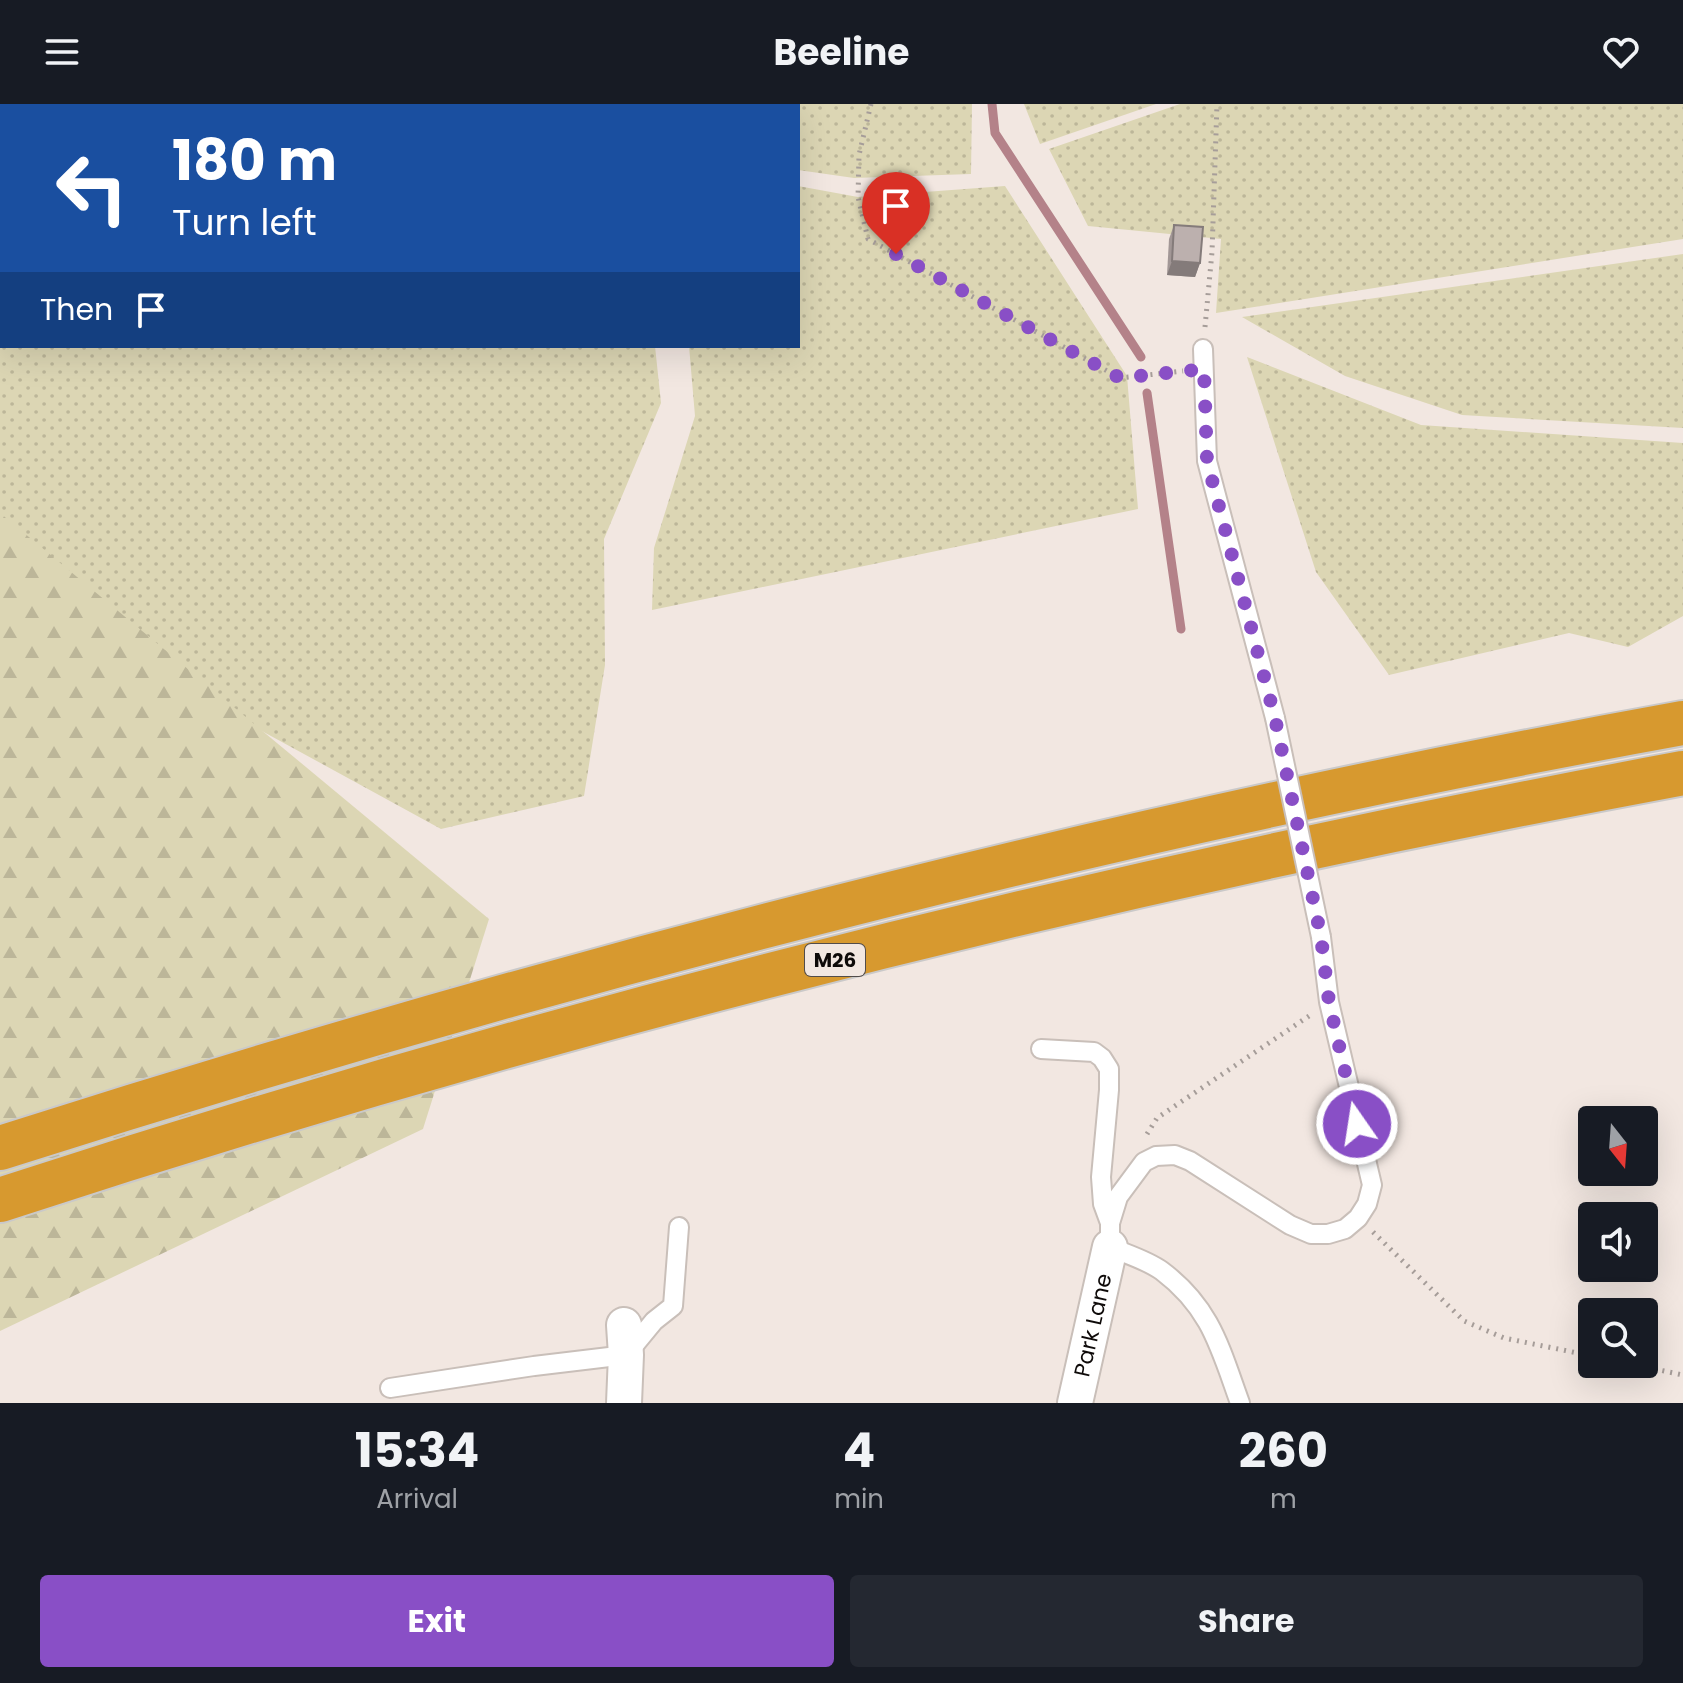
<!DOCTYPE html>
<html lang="en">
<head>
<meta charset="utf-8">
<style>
  :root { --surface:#171b24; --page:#242831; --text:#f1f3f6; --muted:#9ea1a6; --accent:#894fc6 }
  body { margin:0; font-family:Poppins,sans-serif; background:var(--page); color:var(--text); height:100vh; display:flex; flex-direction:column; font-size:30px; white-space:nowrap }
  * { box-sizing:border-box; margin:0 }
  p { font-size:26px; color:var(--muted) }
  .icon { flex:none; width:44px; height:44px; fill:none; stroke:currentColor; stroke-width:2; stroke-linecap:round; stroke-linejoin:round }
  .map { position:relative; height:1299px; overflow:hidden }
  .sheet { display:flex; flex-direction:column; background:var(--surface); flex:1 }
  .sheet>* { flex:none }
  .hud { position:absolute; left:0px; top:0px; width:800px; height:244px; box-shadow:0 8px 32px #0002; background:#1a4fa0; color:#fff; overflow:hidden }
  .needle { width:52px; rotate:163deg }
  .tools { position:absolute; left:1578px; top:1002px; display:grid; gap:16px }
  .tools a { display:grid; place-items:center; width:80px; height:80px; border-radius:8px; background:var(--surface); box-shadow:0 8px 32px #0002; font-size:40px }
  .pin { position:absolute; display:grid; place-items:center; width:68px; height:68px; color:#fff; margin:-82px -34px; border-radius:50% 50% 50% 0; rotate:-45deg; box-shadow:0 0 8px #0007 }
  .pin .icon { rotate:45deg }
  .me { position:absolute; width:88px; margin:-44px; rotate:347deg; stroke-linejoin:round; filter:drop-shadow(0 0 6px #0008) }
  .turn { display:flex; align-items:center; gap:28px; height:168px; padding:0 40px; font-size:36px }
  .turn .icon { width:104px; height:104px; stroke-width:2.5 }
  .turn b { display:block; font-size:56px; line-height:68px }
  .then { display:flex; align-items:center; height:76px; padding:0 40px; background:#0003; gap:16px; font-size:30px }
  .eta { display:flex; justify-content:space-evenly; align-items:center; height:136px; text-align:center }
  .eta b { font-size:48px; font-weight:700; line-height:56px }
  .primary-button { display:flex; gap:16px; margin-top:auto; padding:16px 40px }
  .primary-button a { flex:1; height:92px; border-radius:8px; background:var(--accent); color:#fff; font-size:32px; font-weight:700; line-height:92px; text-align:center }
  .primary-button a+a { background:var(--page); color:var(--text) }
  header { display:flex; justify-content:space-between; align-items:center; height:104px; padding:0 40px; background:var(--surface); font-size:36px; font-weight:700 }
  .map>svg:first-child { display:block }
</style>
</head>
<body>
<header><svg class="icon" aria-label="menu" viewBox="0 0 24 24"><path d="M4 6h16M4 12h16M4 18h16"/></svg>Beeline<svg class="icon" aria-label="heart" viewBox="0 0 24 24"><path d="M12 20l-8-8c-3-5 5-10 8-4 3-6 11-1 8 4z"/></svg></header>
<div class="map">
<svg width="1683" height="1299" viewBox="0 0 1683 1299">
  <defs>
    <pattern id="grass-dots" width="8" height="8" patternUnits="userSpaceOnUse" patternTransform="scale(2)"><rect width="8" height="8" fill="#dcd6b4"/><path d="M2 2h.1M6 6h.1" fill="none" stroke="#bcb699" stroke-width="1.8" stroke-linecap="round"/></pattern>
    <pattern id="forest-firs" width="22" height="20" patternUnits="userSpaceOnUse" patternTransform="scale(2)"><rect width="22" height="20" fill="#dcd6b4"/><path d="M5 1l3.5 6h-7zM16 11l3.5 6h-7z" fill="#bcb699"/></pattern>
  </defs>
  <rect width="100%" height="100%" fill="#f2e7e1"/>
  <g fill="url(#grass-dots)">
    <polygon points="0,0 562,0 566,2 2,2 2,242 655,242 661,299 604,435 605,561 584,692 441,725 156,569 0,413"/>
    <polygon points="653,0 972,0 971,70 854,74 798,66 798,2 655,2"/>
    <polygon points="1024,0 1156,0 1040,40"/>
    <polygon points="1180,0 1683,0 1683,135 1216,209 1221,135 1088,122 1049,45"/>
    <polygon points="798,82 858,93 1005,82 1127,272 1138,405 652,506 654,444 695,312 689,242 798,242"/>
    <polygon points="1683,150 1683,324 1462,311 1345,272 1242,213"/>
    <polygon points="1247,253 1421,321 1683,339 1683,512 1628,543 1569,529 1389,571 1316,468"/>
  </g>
  <polygon fill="url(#forest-firs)" points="0,409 489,815 423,1025 0,1227"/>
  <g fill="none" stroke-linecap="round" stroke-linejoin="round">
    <g stroke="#b48289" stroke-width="9">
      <polyline points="992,0 995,29 1141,253"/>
      <polyline points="1147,289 1181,525"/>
    </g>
    <g stroke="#c9bfb9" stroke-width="22">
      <g id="lane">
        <polyline points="1203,245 1207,357 1275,614"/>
        <path d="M1041 945 1094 948 1102 954 1109 965V986L1101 1073 1103 1100 1110 1119V1143C1126 1150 1147 1156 1162 1167 1211 1204 1220 1244 1240 1299"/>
        <polyline points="1110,1119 1118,1093 1144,1058 1156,1052 1175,1051 1190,1057 1290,1121 1311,1130 1328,1130 1345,1125 1358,1114 1367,1100 1372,1081 1329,898 1321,833"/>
        <polyline points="390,1284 534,1262 626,1251 654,1217 673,1202 679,1123"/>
      </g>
    </g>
    <g stroke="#c9bfb9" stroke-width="38">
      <g id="street">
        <polyline points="624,1299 626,1251 624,1221"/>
        <path id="s1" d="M1075 1299 1110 1143"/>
      </g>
    </g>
    <g stroke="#cac9c9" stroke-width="48">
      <g id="highway">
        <path d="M0 1044C551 868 1113 722 1683 619"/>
        <path d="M0 1096C550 916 1114 775 1683 669"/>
      </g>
    </g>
    <g stroke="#a69d99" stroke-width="5" stroke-dasharray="2 6" stroke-linecap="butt">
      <polyline points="871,0 859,51 858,93 868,135 1120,274 1183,267"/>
      <polyline points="1205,223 1212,148 1217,0"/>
      <polyline points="1147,1030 1157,1014 1309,912"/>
      <polyline points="1373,1128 1464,1217 1504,1234 1592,1252"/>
      <polyline points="1631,1260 1683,1271"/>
    </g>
    <use href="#lane" stroke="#fff" stroke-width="18"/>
    <use href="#street" stroke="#fff" stroke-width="34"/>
    <use href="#highway" stroke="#d7992f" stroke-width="44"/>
    <g stroke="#c9bfb9" stroke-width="22" stroke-linecap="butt">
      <polyline id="lane-bridge" points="1275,614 1321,833"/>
    </g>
    <use href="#lane-bridge" stroke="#fff" stroke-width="18"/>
  </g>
  <polygon fill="#a29796" points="1174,121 1200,159 1195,173 1167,171 1169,135"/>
  <polygon fill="#847b7a" points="1172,157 1200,159 1195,173 1167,171"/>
  <polygon fill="#bcb0ae" stroke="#847b7a" stroke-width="2" points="1174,121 1203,123 1200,159 1172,157"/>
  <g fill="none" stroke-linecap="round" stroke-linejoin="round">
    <polyline stroke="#894fc6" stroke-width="14" stroke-dasharray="0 25.2" points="896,150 1120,274 1204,265 1207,357 1275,614 1321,833 1329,898 1357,1020"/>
  </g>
  <g text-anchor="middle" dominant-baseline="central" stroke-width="7" stroke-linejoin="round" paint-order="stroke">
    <rect fill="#f2e7e1" stroke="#524c4a" stroke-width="2" x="805" y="840" width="60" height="32" rx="6"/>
    <g font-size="20" font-weight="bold" fill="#0e0a09">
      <text x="835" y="856">M26</text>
    </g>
    <g font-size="22" fill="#0e0a09" stroke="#f2e7e1">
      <text stroke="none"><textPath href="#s1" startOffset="80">Park Lane</textPath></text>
    </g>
  </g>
</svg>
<div class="tools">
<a><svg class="needle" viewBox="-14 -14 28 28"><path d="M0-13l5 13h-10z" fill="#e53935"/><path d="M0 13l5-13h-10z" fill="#9ea1a6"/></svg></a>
<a><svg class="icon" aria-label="sound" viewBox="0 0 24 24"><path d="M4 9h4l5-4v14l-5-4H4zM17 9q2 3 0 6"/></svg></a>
<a><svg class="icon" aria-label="search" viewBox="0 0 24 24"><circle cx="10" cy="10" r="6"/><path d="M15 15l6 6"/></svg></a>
</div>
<div class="pin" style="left:896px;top:150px;background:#d93025"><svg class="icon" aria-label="arrive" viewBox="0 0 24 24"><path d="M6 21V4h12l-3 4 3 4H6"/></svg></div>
<svg class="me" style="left:1357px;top:1020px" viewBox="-20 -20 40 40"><circle r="17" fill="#894fc6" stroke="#fff" stroke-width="3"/><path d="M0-11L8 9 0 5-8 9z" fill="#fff"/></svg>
<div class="hud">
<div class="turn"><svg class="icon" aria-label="left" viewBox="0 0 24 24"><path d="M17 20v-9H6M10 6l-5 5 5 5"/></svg><div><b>180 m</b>Turn left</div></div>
<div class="then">Then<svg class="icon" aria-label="arrive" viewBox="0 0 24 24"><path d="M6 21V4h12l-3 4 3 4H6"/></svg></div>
</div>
</div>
<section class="sheet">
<div class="eta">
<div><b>15:34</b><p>Arrival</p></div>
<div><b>4</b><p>min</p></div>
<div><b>260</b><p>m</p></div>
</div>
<div class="primary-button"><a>Exit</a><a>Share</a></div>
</section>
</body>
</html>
